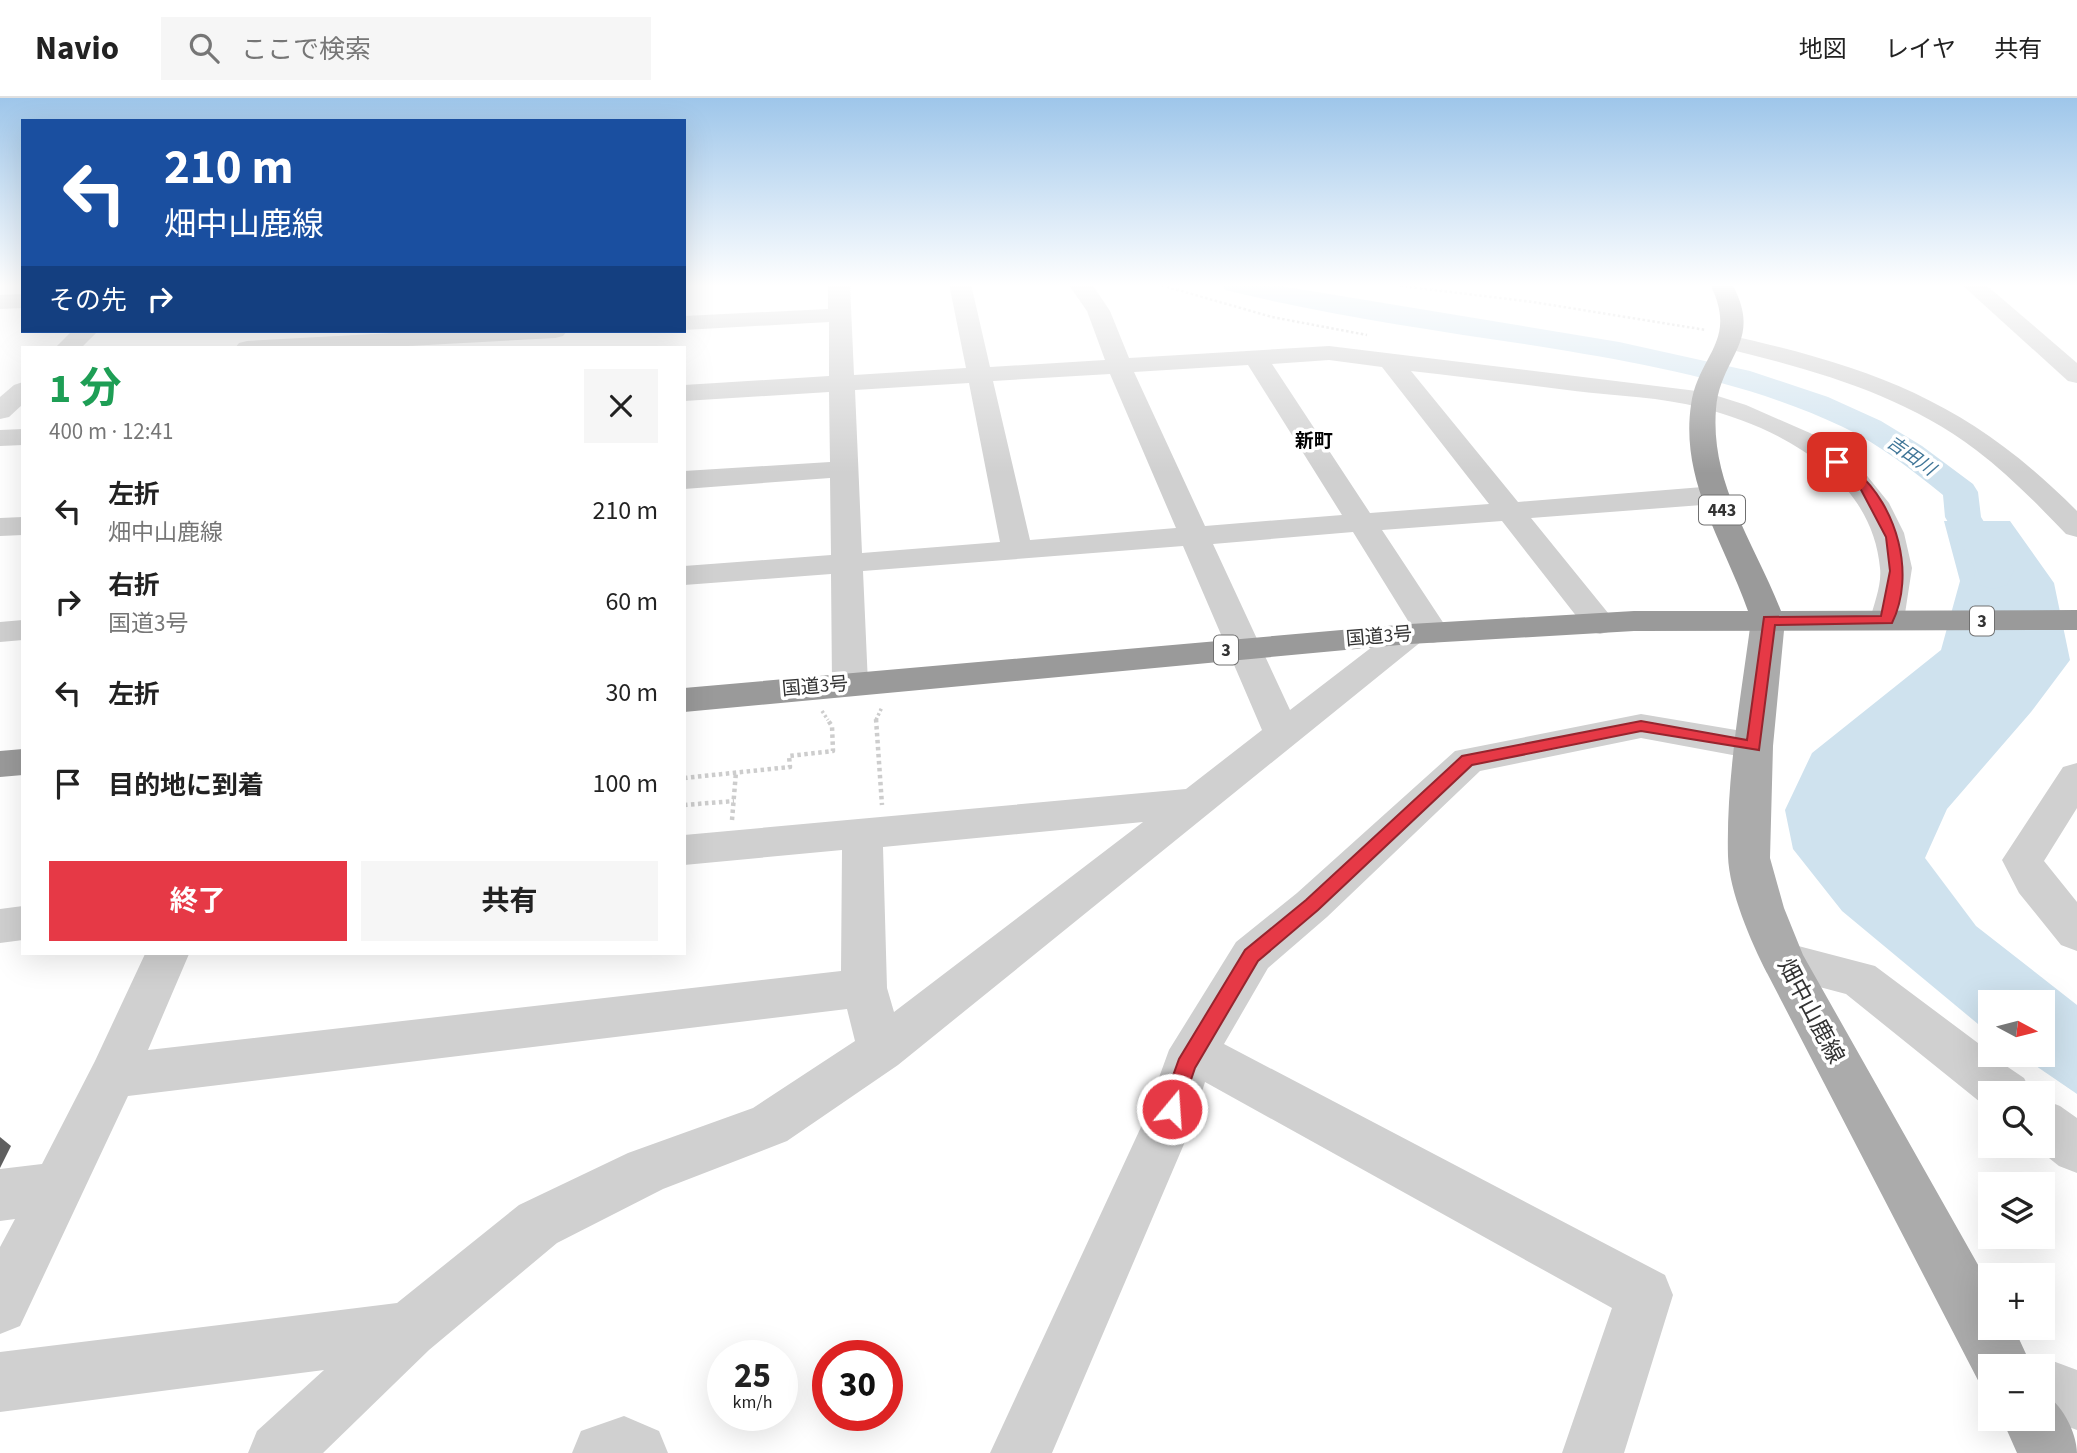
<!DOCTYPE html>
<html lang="ja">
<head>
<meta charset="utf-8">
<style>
  :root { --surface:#fff; --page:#f6f6f6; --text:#222; --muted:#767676; --line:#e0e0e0; --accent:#e63946 }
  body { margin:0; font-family:"Source Sans 3","Noto Sans JP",sans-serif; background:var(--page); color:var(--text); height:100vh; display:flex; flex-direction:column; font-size:26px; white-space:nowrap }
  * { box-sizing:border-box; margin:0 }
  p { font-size:23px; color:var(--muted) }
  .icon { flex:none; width:38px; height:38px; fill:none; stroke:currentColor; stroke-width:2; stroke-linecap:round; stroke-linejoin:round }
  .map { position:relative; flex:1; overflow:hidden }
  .sheet { position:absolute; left:21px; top:248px; width:665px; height:609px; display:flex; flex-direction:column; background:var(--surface); border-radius:0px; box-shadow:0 7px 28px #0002 }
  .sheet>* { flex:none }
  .banner { position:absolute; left:21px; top:21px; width:665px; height:214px; border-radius:0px; box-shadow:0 7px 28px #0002; background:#1a4fa0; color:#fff; overflow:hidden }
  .needle { width:46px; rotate:97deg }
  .fabs { position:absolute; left:1978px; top:892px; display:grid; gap:14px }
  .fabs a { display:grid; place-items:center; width:77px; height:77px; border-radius:0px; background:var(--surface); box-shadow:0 7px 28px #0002; font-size:35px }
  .speed { position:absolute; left:707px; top:1242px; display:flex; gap:14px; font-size:35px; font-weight:700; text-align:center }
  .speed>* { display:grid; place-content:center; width:91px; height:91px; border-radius:50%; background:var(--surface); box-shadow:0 7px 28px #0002; line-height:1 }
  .speed small { font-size:18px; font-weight:400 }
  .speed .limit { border:10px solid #d22; background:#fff; color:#111 }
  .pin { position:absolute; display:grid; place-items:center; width:60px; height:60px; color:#fff; margin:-30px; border-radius:14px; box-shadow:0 4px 10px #0006 }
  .me { position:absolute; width:77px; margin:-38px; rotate:18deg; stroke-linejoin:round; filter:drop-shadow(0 0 5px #0008) }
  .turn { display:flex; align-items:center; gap:24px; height:147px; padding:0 28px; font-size:32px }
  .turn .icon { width:91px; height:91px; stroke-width:2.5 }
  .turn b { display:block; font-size:49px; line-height:60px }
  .then { display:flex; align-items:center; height:66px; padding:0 28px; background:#0003; gap:14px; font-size:26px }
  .round { display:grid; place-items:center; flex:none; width:74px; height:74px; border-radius:0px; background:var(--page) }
  .head { display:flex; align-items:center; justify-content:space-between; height:119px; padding:0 28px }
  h1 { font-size:42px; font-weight:700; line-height:52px; color:#1e9e55 }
  .button { display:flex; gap:14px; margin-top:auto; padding:14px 28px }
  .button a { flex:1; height:80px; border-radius:0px; background:var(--accent); color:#fff; font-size:28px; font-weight:700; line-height:80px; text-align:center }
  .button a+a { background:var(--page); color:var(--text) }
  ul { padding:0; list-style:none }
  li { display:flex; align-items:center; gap:21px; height:91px; padding:0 28px }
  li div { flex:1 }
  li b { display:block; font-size:26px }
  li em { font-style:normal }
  header { display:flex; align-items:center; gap:42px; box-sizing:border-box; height:98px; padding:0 35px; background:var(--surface); border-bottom:2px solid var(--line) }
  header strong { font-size:33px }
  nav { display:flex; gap:38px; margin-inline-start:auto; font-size:24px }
  .search { width:490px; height:63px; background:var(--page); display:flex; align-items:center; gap:18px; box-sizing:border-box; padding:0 24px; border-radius:0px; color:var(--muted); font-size:26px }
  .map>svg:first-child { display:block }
</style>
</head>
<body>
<header>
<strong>Navio</strong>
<div class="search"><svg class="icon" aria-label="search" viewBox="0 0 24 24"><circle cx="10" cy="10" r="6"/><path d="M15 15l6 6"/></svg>ここで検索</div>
<nav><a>地図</a><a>レイヤ</a><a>共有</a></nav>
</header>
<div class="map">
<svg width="2077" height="1355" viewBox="0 0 2077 1355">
  <rect width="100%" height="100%" fill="#fff"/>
  <polygon fill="#cfe2ee" points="1944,423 2010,423 2054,485 2070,562 2031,614 1947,711 1925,760 1976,828 2077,907 2077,996 2020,957 2042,957 2042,905 1990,905 1990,936 1842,813 1793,751 1785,712 1812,655 1941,552 1960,483"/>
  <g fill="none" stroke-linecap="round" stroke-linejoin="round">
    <path fill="#cfe2ee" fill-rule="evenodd" d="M1221 186H1269L1619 244 1750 273 1828 299 1881 323 1922 348 1973 386 1978 394 1981 419 2014 472 2007 487 1993 491 1979 487 1974 479 1976 472 1945 419 1943 397C1912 372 1879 346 1843 329 1746 283 1641 265 1537 248 1432 232 1327 217 1225 192Z"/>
    <g stroke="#cdcdcd" stroke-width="2.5" stroke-dasharray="2.5 2.5" stroke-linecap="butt">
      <polyline points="1157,186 1272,219 1367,237"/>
      <polyline points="1385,186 1533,204 1706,232"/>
    </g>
    <g stroke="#cdcdcd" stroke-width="3.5" stroke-dasharray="2.5 2.5" stroke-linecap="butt">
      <polyline points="822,613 828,622"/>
      <polyline points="876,622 882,609"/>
    </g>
    <g stroke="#cdcdcd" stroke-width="4.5" stroke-dasharray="3.5 3.5" stroke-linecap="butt">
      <polyline points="876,621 882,707"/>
      <polyline points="684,680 790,669 789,658 833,653 832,628 827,621"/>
      <polyline points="684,707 734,703"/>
      <polyline points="732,722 736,674"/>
    </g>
    <g fill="#d0d0d0" fill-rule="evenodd">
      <path d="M828 186H850L854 277 966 270 949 186H971L990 269 1105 262 1087 213 1068 186H1092L1110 213 1129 260 1329 248 1705 294 1746 307 1810 335 1839 352 1864 374 1889 405 1904 435 1912 470 1904 522 1899 529 1887 532 1875 529 1870 522C1874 505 1882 487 1880 470 1872 380 1782 330 1702 310 1662 299 1616 298 1575 293 1520 286 1465 279 1411 273L1518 404 1715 388 1725 391 1729 397 1725 403 1715 406 1531 420 1617 526 1612 533 1600 536 1588 533 1502 423 1382 432 1450 535 1445 542 1433 545 1422 543 898 967 787 1043 663 1091 557 1145 429 1252 323 1355H248L257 1333 324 1272 0 1314V1254L397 1205 519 1107 628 1055 753 1010 855 943 847 911 128 998 20 1228 0 1236V1149L15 1121 0 1123V1071L42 1066 95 963 145 856H189L148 952 841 873 842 752 684 767V737L1186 691 1262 632 1183 448 863 473 868 586 863 594 850 597 837 594 832 586 831 476 684 487V468L831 457 830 380 684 391V373L830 364 829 294 684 303V287L829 278V224L684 232V218L828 211ZM1329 262 1382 269 1489 406 1370 415 1272 266ZM1248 267 1342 417 1205 428 1134 274ZM1110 276 1176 430 1030 442 993 283ZM969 285 1000 444 862 455 855 292ZM1353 434 1410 526 1398 529 1290 612 1213 446ZM1143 724 894 914 887 890 883 749Z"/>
      <polygon points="1961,186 1985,186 2077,265 2077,285 2068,283"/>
      <polygon points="23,196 23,210 0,211 0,197"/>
      <polygon points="72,233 98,233 81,250 55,250"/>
      <polygon points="431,233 567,233 563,238 555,240 371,250 235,250 239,245 247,243"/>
      <path d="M1728 237C1875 270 1969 304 2077 413V439L2066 436C2038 407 2009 377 1976 352 1901 295 1810 271 1720 249L1716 244 1720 239Z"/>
      <polygon points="23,284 23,306 9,319 0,321 0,299 14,287"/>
      <polygon points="23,331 23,347 0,348 0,332"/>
      <polygon points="23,419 23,437 0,438 0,420"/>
      <polygon points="23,522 23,542 0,544 0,524"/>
      <polygon points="1641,616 1754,635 1767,639 1773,648 1767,657 1754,661 1641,640 1480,673 1327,819 1268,870 1224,946 1665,1177 1673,1197 1624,1355 1562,1355 1612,1210 1205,984 1190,1032 1052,1355 990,1355 1141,1029 1169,952 1236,844 1297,795 1455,653"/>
      <polygon points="2077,665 2077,710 2044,763 2077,804 2077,853 2061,847 2019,795 2002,762 2063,669"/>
      <polygon points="23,808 23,842 0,845 0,811"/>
      <polygon points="1783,844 1875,868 1990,954 1990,957 2024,980 2032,996 1990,996 1990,1012 1846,896 1767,875 1761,862 1767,849"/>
      <polygon points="2042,1001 2060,1008 2077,1020 2077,1075 2059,1068 2034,1048 2042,1048"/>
      <polygon points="2042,1259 2077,1272 2077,1332 2042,1319 2042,1269 2021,1269"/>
      <polygon points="624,1318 659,1333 668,1355 572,1355 581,1333"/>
    </g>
    <g fill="#ababab" fill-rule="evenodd">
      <path d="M1768 512 1780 515 1785 522 1773 648 1770 760 1784 810 1803 857 1990 1188V1230H2014L2032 1269H1990V1293L1982 1290 1767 875C1751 844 1729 793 1728 758 1726 680 1741 599 1751 522L1756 515Z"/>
      <path d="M2042 1295C2061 1303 2077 1335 2077 1355H2017L2002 1321H2042Z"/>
    </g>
    <g fill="#9a9a9a" fill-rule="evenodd">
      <path d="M1710 186H1732C1764 244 1720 258 1716 311 1710 386 1755 446 1781 513L2077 512V532L1634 533 1410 546 684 614V590L1410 526 1634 513H1748C1724 445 1680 382 1691 307 1698 256 1739 244 1710 186Z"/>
      <polygon points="23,651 23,677 0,679 0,653"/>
    </g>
  </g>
  <polygon fill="#5f5f5f" points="0,1039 11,1048 0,1070"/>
  <linearGradient id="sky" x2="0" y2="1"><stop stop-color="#9ec6ea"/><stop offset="0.5" stop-color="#fff"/><stop offset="1" stop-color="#fff" stop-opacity="0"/></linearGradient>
  <rect width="2077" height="375" fill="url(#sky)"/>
  <path fill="#e63946" stroke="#96252e" stroke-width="2" d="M1833 362C1843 360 1848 367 1856 373 1897 408 1916 476 1892 525L1775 527 1759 652 1641 633 1472 667 1318 812 1258 863 1195 970 1179 1017 1172 1020 1165 1017 1161 1011 1179 961 1245 852 1306 802 1462 658 1641 623 1747 642 1764 519 1881 518 1890 473 1886 439 1859 388 1833 366Z"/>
  <g text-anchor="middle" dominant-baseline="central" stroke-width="7" stroke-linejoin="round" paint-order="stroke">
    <g font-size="18" font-style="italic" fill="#3f7597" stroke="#fff">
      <text transform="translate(1911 358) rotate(35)">吉田川</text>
    </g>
    <g fill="#fff" stroke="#707070" stroke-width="2">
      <rect x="1699" y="397.5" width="46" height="29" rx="5"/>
      <rect x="1970" y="508.5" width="24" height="29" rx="5"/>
      <rect x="1214" y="537.5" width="24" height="29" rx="5"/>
    </g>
    <g font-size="18" font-weight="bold" fill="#333">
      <text x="1722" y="412">443</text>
      <text x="1982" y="523">3</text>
      <text x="1226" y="552">3</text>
    </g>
    <g font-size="19" font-weight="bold" fill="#000" stroke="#fff">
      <text x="1314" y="343">新町</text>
    </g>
    <g font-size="19" fill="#333" stroke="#fff">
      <text transform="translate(1379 539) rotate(-5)">国道3号</text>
      <text transform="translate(815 589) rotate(-5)">国道3号</text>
    </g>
    <g font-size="23" fill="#333" stroke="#fff">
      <text transform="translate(1811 913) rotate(62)">畑中山鹿線</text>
    </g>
  </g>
</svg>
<div class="fabs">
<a><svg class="needle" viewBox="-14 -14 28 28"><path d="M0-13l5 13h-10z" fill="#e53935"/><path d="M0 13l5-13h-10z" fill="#767676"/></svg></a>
<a><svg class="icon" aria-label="search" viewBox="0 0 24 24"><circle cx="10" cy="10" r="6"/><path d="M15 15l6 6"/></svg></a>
<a><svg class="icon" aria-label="layers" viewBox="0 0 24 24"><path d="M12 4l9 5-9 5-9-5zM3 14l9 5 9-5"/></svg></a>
<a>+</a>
<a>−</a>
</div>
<div class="speed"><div>25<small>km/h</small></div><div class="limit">30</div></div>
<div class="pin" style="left:1837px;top:364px;background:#d93025"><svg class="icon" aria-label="arrive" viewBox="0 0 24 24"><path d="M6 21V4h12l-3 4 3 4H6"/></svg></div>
<svg class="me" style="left:1172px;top:1011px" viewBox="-20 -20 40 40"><circle r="17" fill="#e63946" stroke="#fff" stroke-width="3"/><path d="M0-11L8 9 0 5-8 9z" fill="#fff"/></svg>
<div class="banner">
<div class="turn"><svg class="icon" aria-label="left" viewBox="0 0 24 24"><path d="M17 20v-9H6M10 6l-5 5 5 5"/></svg><div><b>210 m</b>畑中山鹿線</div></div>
<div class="then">その先<svg class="icon" aria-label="right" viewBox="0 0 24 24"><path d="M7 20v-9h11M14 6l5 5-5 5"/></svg></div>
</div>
<section class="sheet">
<div class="head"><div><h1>1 分</h1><p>400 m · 12:41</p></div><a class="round"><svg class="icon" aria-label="close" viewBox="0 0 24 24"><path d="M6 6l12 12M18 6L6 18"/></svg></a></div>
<ul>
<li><svg class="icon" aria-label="left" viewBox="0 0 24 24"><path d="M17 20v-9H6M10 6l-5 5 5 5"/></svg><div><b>左折</b><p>畑中山鹿線</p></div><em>210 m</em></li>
<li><svg class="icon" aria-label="right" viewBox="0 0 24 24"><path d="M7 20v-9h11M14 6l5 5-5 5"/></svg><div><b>右折</b><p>国道3号</p></div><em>60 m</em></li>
<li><svg class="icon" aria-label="left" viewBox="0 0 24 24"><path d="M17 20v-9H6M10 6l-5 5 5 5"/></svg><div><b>左折</b></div><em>30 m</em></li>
<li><svg class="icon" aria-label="arrive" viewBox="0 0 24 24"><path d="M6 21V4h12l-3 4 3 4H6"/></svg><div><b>目的地に到着</b></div><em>100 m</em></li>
</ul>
<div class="button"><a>終了</a><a>共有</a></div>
</section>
</div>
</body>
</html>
